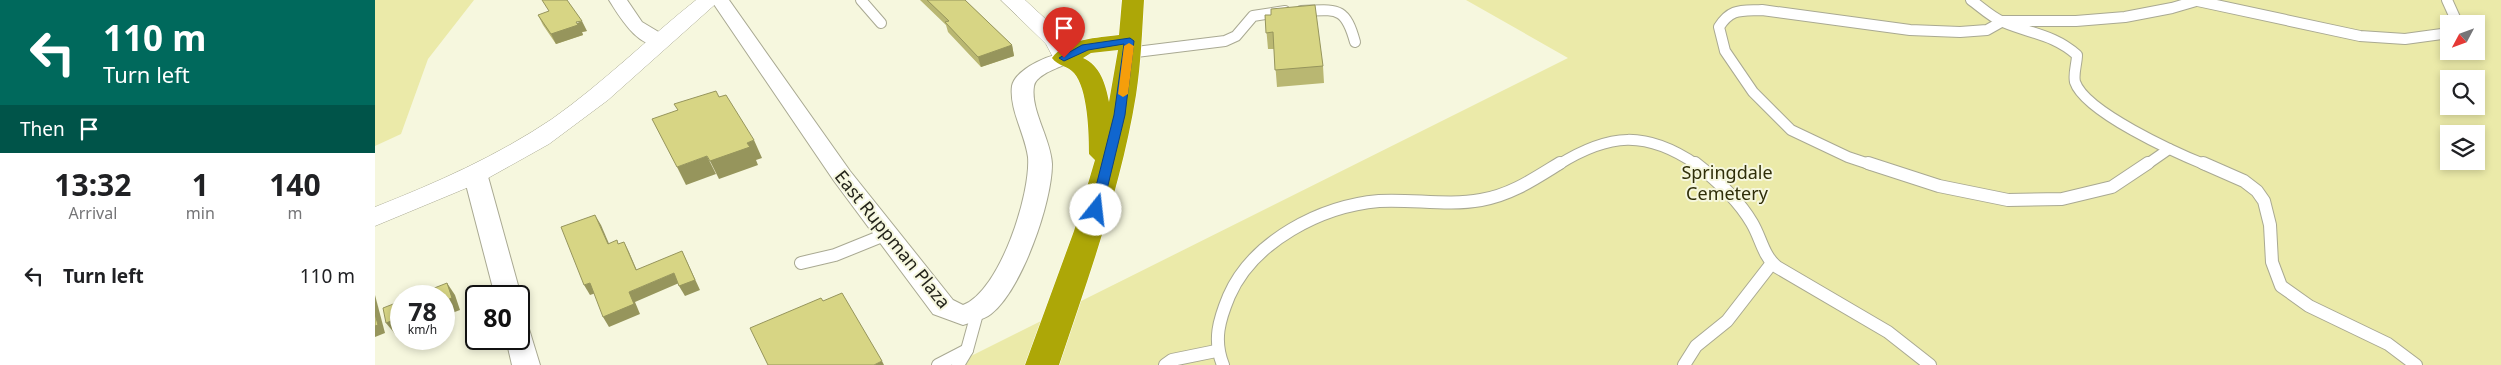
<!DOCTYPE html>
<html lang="en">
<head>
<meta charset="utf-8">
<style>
  :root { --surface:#fff; --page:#f6f6f6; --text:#202124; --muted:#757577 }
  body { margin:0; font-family:"Noto Sans",sans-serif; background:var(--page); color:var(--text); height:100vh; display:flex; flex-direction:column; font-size:19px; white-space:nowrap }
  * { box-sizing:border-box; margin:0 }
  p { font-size:16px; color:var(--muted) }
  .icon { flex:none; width:28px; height:28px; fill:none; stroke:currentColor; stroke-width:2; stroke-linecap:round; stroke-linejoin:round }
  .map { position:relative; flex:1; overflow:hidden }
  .drawer { display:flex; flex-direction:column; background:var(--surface); width:375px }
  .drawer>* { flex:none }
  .guide { background:#00695c; color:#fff; overflow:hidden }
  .needle { width:32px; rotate:229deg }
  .tools { position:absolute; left:2065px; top:15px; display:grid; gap:10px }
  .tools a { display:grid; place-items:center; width:45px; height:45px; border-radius:0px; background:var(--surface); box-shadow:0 2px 8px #0003; font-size:25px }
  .speed { position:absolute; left:15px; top:285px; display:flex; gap:10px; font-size:25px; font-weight:700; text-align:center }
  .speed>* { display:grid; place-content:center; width:65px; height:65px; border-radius:50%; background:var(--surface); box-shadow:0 2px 8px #0003; line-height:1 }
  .speed small { font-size:12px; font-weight:400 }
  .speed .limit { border:2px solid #111; border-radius:8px; background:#fff; color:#111 }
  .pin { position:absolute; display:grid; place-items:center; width:42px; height:42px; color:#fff; margin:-51px -21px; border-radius:50% 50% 50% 0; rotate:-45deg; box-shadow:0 0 5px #0007 }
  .pin .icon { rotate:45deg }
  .me { position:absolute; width:55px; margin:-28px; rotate:16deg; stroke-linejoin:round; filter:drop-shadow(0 0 4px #0008) }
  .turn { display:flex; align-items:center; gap:18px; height:105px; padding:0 20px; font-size:22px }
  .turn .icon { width:65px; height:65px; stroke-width:2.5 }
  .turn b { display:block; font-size:35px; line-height:42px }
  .then { display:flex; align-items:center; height:48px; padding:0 20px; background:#0003; gap:10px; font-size:19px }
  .eta { display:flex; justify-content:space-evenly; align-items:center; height:85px; text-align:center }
  .eta b { font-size:30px; font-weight:700; line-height:35px }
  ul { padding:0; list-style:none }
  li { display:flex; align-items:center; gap:15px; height:75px; padding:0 20px }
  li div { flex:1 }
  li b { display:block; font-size:19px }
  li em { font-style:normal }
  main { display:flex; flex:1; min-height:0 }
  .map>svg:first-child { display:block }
</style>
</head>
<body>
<main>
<section class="drawer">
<div class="guide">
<div class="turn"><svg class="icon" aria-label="left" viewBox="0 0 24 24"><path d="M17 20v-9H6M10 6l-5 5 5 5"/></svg><div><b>110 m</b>Turn left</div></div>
<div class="then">Then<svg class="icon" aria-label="arrive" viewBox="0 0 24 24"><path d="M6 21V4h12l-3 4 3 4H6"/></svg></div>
</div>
<div class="eta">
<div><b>13:32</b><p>Arrival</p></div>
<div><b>1</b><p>min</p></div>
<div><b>140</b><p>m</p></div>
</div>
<ul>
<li><svg class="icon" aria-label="left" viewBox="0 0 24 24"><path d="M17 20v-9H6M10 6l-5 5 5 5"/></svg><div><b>Turn left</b></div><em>110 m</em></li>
</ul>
</section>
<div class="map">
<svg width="2126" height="365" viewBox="0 0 2126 365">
  <rect width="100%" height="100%" fill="#f6f7de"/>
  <g fill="#ebeaa9" fill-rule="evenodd">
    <polygon points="0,0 99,0 53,59 26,134 0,146"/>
    <path d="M1091 0H2126V365H578L1193 58ZM2074 24H2101V51H2074ZM2074 79H2101V106H2074ZM2074 134H2101V161H2074Z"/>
  </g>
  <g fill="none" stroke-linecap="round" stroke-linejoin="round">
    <g stroke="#a9a992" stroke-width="12">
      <g id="lane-far1">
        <polyline points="486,0 506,23"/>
        <path d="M1596 0C1606 7 1616 17 1628 22 1656 34 1678 34 1702 55 1702 63 1698 74 1700 82 1710 112 1801 153 1831 165"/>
        <polyline points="1818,0 1985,36 2030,39 2074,33"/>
        <polyline points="2072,0 2081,20 2080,24"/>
        <path d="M926 11C961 10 970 5 980 42"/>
        <polyline points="753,53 850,41 861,36 878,16 910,11"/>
        <path d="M1183 165C1234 133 1271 130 1322 165"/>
        <path d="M1497 165 1473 157 1416 130 1378 92 1350 51 1344 27C1356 8 1366 11 1387 10L1535 30 1585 32 1612 30 1628 21H1701L1750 17 1797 8 1821 1"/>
        <polyline points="1771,165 1794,149"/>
      </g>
    </g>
    <g stroke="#a9a992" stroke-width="14">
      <g id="lane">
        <path d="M1320 163C1342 180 1363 199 1377 223 1386 238 1388 256 1402 267L1513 332 1555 365"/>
        <polyline points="1493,163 1564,186 1633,200 1687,199 1737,187 1773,163"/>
        <polyline points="1828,163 1869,181 1882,191 1889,201 1895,225 1897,262 1906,286 1934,306 2013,344 2041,365"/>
        <polyline points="426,263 460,255 512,234"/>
        <polyline points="563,365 592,350"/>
        <polyline points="583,365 592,350 603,310"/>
        <polyline points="790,365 797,360 841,351"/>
        <path d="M848 365C838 340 844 320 854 296 878 241 946 206 1004 201 1038 199 1073 206 1106 200 1136 195 1159 179 1185 163"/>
        <polyline points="1309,365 1321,346 1352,321 1397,263"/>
      </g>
    </g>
    <g stroke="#a9a992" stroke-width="2">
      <g id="street">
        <path d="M234 0H252L267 22 292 37 295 41 292 45C265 52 246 19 234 0Z"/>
        <path d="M336 0H354L475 171 578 300 588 305C625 291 656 193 653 157 650 134 634 109 637 86 640 69 680 50 696 54L699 58 696 62C686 67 661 74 659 86 655 110 676 139 677 164 677 203 647 289 616 314 609 320 596 322 588 325L558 314 459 181Z"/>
        <polygon points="100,166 108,168 112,173 146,296 144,300 144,296 120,296 88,173 92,168"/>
        <polygon points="144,326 154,329 165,365 137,365 131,339 144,339"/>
      </g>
    </g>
    <g stroke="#a9a992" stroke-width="1">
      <g id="secondary">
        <path d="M321 0H345L233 100 174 144 106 182 0 226V207C61 183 122 156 177 119 228 83 272 39 321 0Z"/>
        <polygon points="626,0 650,0 689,36 701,58 697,63 689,65 681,63 671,44"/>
      </g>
    </g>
    <g stroke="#fff" stroke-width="1">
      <path id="highway" d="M747 0H769C767 32 766 63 761 95 746 187 714 276 684 365H650L699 231 720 160 714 154C714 134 713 89 699 73 693 66 683 66 677 58 691 38 723 38 744 35ZM743 50 734 102C731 85 725 65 708 58L716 53Z"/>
    </g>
    <use href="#lane-far1" stroke="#fff" stroke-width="10"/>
    <use href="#lane" stroke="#fff" stroke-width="12"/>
    <use href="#street" fill="#fff" fill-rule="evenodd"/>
    <use href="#secondary" fill="#fff" fill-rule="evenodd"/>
    <use href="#highway" fill="#ada707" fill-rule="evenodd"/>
  </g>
  <g fill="#b9b772">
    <polygon points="545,0 590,0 637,45 639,56 606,67 573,32 571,25"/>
    <polygon points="163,15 212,31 207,32 208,35 181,44 168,25"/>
    <polygon points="890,15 948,66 949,83 902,87 899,49 893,49"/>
  </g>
  <g fill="#96955c">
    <polygon points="207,21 212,31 207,32 208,35 181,44 176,34"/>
    <polygon points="637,45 639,56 606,67 603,57"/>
    <polygon points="379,140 387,158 381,160 383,165 344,179 335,161 372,143"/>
    <polygon points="332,156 341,174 311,185 302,167"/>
    <polygon points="220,215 226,225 238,253 233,244"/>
    <polygon points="249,242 254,252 266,280 261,270"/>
    <polygon points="307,251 325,290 310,296 304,286"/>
    <polygon points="299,273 304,283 260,302 265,314 234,327 228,317 254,292"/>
    <polygon points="72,283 80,295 85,310 69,316 69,301"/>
    <polygon points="215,283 221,293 215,295 209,285"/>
    <polygon points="0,295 10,333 0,337"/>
    <polygon points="26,317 26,332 20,334 11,323"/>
    <polygon points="507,361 509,365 499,365"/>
  </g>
  <g fill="#d7d584" stroke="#96955c">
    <polygon points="167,0 192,0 207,21 201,22 203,25 176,34 163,15 174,11"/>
    <polygon points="552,0 590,0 637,45 603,57 570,22 574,21"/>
    <polygon points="940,5 948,66 900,70 898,32 891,33 890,15 896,15 896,9"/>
    <polygon points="341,91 344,97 351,95 379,140 372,143 375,147 335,161 332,156 302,167 277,119 303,110 299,104"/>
    <polygon points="220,215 233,244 242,240 243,244 249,242 261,270 307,251 320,280 304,286 299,273 254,292 259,304 228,317 215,283 209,285 186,227"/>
    <polygon points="72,283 77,298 69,301 69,296 39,296"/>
    <polygon points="467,293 507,361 499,365 393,365 375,328 446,298 448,301"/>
    <polygon points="26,301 26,317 11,323 8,308"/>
    <polygon points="0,314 3,325 0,326"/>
  </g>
  <polygon fill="#1066cf" stroke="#0a4287" points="755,38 759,41 750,115 727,210 721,213 715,210 739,115 749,44 713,50 689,61 684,58 707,45"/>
  <polygon fill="#f59e0b" points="754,43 759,46 753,94 748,97 743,94 749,46"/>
  <g text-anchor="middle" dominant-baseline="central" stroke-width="4" stroke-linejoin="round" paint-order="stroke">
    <g font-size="18" fill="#2f2e09" stroke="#f6f7de">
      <text x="1352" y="172">Springdale<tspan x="1352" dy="21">Cemetery</tspan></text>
    </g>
    <g font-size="18" fill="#24241b" stroke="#f6f7de">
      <text transform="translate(518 239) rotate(51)">East Ruppman Plaza</text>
    </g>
  </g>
</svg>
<div class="tools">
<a><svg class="needle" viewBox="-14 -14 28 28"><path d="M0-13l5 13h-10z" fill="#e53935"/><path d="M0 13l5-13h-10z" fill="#757577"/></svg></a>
<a><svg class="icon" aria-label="search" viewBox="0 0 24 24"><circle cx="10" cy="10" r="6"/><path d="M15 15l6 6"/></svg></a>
<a><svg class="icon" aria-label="layers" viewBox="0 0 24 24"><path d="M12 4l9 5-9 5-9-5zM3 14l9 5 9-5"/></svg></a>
</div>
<div class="speed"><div>78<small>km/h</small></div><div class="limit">80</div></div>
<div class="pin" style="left:689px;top:58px;background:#d93025"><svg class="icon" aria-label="arrive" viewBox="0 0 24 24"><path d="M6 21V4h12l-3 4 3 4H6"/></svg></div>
<svg class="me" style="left:721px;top:210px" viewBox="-20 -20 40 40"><circle r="19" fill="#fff"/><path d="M0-13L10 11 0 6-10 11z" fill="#1066cf"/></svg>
</div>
</main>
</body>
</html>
